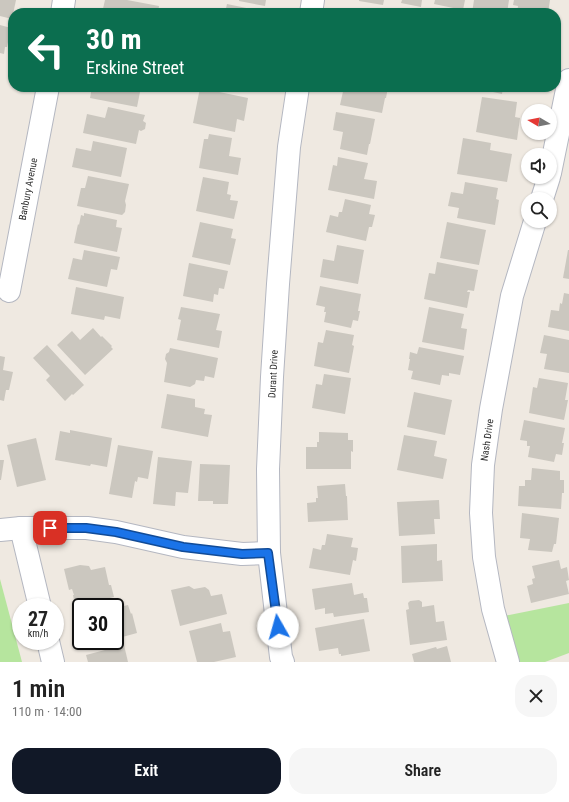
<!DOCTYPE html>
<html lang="en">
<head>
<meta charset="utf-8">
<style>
  :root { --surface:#fff; --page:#f6f6f6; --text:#222; --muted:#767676; --accent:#111827 }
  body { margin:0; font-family:"Roboto Condensed",sans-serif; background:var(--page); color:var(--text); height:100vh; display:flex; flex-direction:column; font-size:15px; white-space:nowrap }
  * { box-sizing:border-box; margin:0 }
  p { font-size:13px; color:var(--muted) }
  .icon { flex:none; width:22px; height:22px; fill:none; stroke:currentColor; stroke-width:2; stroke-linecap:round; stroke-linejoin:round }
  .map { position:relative; height:662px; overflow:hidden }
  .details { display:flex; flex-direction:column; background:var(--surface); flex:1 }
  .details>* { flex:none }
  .hud { position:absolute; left:8px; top:8px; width:553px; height:84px; border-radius:16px; box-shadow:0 1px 3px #0004; background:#0b6e4f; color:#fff; overflow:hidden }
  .needle { width:26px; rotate:280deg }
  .tools { position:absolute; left:521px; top:104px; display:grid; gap:8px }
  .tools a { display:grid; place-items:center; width:36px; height:36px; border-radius:50%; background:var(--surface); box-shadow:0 1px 3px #0004; font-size:20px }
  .speed { position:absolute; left:12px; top:598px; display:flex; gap:8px; font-size:20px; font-weight:700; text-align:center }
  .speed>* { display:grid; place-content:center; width:52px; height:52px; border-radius:50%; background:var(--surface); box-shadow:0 1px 3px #0004; line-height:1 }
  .speed small { font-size:10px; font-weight:400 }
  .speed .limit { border:2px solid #111; border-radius:6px; background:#fff; color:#111 }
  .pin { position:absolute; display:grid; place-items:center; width:34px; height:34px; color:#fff; margin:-17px; border-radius:8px; box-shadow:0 2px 6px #0006 }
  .me { position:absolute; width:44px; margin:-22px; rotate:353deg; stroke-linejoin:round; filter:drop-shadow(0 0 3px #0008) }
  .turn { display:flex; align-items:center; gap:14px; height:84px; padding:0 12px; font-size:18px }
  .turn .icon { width:52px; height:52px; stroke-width:2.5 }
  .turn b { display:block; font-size:28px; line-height:34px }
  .round { display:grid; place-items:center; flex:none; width:42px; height:42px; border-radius:16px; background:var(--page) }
  .head { display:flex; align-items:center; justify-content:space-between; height:68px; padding:0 12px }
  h1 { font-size:24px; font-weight:600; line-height:30px }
  .cta { display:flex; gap:8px; margin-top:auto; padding:8px 12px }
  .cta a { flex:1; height:46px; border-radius:16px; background:var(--accent); color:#fff; font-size:16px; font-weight:600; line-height:46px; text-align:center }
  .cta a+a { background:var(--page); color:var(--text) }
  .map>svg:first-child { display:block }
</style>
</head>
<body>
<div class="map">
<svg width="569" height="662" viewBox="0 0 569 662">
  <rect width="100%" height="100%" fill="#efe9e1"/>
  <g fill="#b6e59e">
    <polygon points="0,579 22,662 0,662"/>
    <polygon points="569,603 569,653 545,662 519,662 504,616"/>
  </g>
  <g fill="#cbc7bf">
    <polygon points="0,0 16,0 12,19 0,16"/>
    <polygon points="105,0 127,0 159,6 158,13 102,13"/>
    <polygon points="239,0 266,0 265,6 239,1"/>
    <polygon points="359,0 384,0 383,5 359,1"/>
    <polygon points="402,0 422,0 421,7 401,3"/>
    <polygon points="435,0 465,0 463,10 434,4"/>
    <polygon points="474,0 509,0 507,13 472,13"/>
    <polygon points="514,0 550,0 548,13 517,13 518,6 513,5"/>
    <polygon points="227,4 265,12 264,13 225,13"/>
    <polygon points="0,25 11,28 7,47 5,47 4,54 0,53"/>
    <polygon points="92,87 141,87 137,107 90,98"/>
    <polygon points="344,87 388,87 386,98 385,98 382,113 340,105"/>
    <polygon points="476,87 514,87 514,90 503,88 502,94 475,88"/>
    <polygon points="200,88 248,98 244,121 237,119 235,132 193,123"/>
    <polygon points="482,97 517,102 515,117 520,118 517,140 476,132"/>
    <polygon points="108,107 145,115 143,121 146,123 145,129 141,131 139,130 136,144 83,133 87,114 105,118"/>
    <polygon points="336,112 375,119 370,144 369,144 367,155 340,149 343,132 333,130"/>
    <polygon points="209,134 232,138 229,156 241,158 238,175 199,168 204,139 208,139"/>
    <polygon points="463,138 491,143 490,150 512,154 507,182 457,174"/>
    <polygon points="93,141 127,148 121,177 72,167 76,148 91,151"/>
    <polygon points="338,157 368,163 364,179 377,181 374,199 328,190 333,165 337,166"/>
    <polygon points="88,176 129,184 125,201 126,205 125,212 122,215 77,206 81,188 85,188"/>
    <polygon points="203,177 229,182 227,194 231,195 230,200 238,201 234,219 196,211"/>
    <polygon points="465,182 498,188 496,199 499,200 495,225 457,218 459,208 448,206 451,192 463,194"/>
    <polygon points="345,199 371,205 369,214 375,215 372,227 369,227 366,241 326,232 330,215 338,217 339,212 342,212"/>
    <polygon points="84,213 117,220 116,227 122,228 117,252 74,243 78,224 79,225 81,215 84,216"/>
    <polygon points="200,222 233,229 231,238 236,239 230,265 192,257"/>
    <polygon points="447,222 486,230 479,265 440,258"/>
    <polygon points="337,245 364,250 358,284 320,277 323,259 334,261"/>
    <polygon points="84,250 120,257 117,270 111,269 107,287 68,279 73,258 82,260"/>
    <polygon points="568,250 569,250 569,279 563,278"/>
    <polygon points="437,262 478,270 474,291 468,290 467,292 470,292 467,308 424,299 429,273 435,274"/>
    <polygon points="189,263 228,271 224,289 219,288 218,295 214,294 213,302 183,296"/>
    <polygon points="320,286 361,294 358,311 360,311 358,321 353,320 351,328 324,322 326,312 324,312 325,307 316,305"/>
    <polygon points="76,287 124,297 120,319 105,316 104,320 71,314"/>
    <polygon points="564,293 569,294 569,331 548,327 551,310 559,311 560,303 562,304"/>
    <polygon points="181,307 220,314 216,330 222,331 219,348 177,340 181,320 178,319"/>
    <polygon points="429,307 464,314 461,328 467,329 464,350 422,342"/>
    <polygon points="93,328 101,337 102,336 112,346 111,347 113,349 85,375 57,345 72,331 80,340"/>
    <polygon points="326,330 354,335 352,345 354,346 349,373 314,366 318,342 323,343"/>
    <polygon points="544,335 569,340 569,373 544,369 547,354 540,353"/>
    <polygon points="47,345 84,385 73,395 72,394 65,401 46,380 50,376 33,358"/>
    <polygon points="419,347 464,356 460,375 449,373 449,376 442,375 440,385 411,379 413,371 408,370 410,359 409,359 410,352 417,354"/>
    <polygon points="170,348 218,358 214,378 205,376 204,381 196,380 195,384 190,387 164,382 167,363 165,359 166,354 169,352"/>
    <polygon points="0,356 5,357 3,370 13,372 9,390 6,390 4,401 0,400"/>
    <polygon points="324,374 351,378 345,414 312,408 316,384 322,385"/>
    <polygon points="539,378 568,383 565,400 568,400 564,420 529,413 533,387 537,388"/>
    <polygon points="414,392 452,400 445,435 407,427"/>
    <polygon points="167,394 195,399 195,407 205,409 204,414 212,415 208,437 161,428"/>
    <polygon points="524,420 565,428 562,443 564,443 562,455 556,454 554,462 528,457 530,446 527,446 527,441 520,440"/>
    <polygon points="70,430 112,438 107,467 91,464 90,466 55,460 60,431 70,433"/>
    <polygon points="319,432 348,433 348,440 353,440 353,452 351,451 351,469 306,469 306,447 317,447 317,442 319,442"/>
    <polygon points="404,435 437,441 434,456 447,459 443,479 397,470"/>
    <polygon points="36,438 46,480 17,487 7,445"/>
    <polygon points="118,445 153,451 148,479 138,477 137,482 135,481 132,498 109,494"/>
    <polygon points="158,457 192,461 188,493 176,492 175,506 153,504"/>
    <polygon points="0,460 4,460 1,480 0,480"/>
    <polygon points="200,464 230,465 228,504 213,504 213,501 198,501"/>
    <polygon points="532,468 560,471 560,480 564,480 564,493 562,493 561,509 518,506 519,486 525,486 525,480 531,480"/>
    <polygon points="345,484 346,496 347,496 348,520 308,522 307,503 316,502 316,498 318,498 317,486"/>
    <polygon points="439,500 440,519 434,519 435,534 399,536 397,502"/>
    <polygon points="522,513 559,518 556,544 554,544 552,552 528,550 530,539 520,538"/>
    <polygon points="327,534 353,538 351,547 358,548 356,561 353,560 350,575 309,568 313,548 321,550 322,545 325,545"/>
    <polygon points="437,544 437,561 442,560 443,581 402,583 401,546"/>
    <polygon points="559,560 561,569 567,567 569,580 566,581 569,594 531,603 527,586 533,584 532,579 535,578 532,566"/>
    <polygon points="80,565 89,566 91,570 105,567 109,585 111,585 114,597 110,598 111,601 87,607 81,607 81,609 76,610 73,595 74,595 72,589 69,590 64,569"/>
    <polygon points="352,583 354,595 363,593 364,598 367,598 369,612 334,617 333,613 325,614 325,608 315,610 312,589"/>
    <polygon points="189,586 194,589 205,587 209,590 211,596 222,594 227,614 180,626 171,590"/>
    <polygon points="419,600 422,602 422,607 434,605 436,622 444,621 447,640 410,645 406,610 409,609 408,603 410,601"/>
    <polygon points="128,605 131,614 132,613 137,633 115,639 115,608"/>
    <polygon points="364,619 370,651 341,656 341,654 339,654 338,648 319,651 315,628"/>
    <polygon points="221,623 223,632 230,631 236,657 214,662 197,662 189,631"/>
    <polygon points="85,641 107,641 87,647"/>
    <polygon points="124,645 128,662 88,662 86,655"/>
    <polygon points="447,646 451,662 414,662 412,654 436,647 437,649"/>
  </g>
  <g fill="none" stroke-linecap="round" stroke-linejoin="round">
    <g stroke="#b4b7c1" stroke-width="24">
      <g id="minor">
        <polyline points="62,13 64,0"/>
        <polyline points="311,13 313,0"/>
        <polyline points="550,173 569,80"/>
        <polyline points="542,199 549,177"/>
        <polyline points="9,291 48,87"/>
        <polyline points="21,528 40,607"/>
        <polyline points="0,530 21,528 87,528 116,532 183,547 242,554 269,553"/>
        <polyline points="48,641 53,662"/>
        <polyline points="283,662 281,657 269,553 268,469 272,377 278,284 289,147 298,87"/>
        <polyline points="508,662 493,609 484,557 481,513 483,465 491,409 512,296 535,221"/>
      </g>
    </g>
    <use href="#minor" stroke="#fff" stroke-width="22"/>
  </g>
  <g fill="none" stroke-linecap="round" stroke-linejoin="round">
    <g stroke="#114b97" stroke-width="10">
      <polyline id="route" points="50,528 86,528 116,532 183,547 242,554 268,553 278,627"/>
    </g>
    <use href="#route" stroke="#1a73e8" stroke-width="7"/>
  </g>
  <g text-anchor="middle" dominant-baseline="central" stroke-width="3" stroke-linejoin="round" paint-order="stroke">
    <g font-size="10" fill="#2e2e2e" stroke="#fff">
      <text transform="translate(28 189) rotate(-79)">Banbury Avenue</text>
      <text transform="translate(273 374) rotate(-87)">Durant Drive</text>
      <text transform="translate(487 440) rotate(-82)">Nash Drive</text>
    </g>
  </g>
</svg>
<div class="tools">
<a><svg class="needle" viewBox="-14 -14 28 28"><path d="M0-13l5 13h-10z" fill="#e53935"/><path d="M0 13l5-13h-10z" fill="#767676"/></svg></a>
<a><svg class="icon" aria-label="sound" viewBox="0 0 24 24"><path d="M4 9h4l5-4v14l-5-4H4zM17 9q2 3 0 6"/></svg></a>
<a><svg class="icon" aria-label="search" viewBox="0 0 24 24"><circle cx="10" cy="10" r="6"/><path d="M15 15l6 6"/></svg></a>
</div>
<div class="speed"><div>27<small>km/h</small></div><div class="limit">30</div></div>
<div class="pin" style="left:50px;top:528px;background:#d93025"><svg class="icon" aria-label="arrive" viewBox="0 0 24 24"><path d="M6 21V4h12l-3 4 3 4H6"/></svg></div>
<svg class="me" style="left:278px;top:627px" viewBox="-20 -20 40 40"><circle r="19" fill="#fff"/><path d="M0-13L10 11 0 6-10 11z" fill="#1a73e8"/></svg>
<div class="hud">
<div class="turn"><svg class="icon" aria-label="left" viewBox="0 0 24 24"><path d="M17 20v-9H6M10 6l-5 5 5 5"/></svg><div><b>30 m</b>Erskine Street</div></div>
</div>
</div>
<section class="details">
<div class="head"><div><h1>1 min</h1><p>110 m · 14:00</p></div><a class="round"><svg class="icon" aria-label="close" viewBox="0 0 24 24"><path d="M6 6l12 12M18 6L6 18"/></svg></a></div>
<div class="cta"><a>Exit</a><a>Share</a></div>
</section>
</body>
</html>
